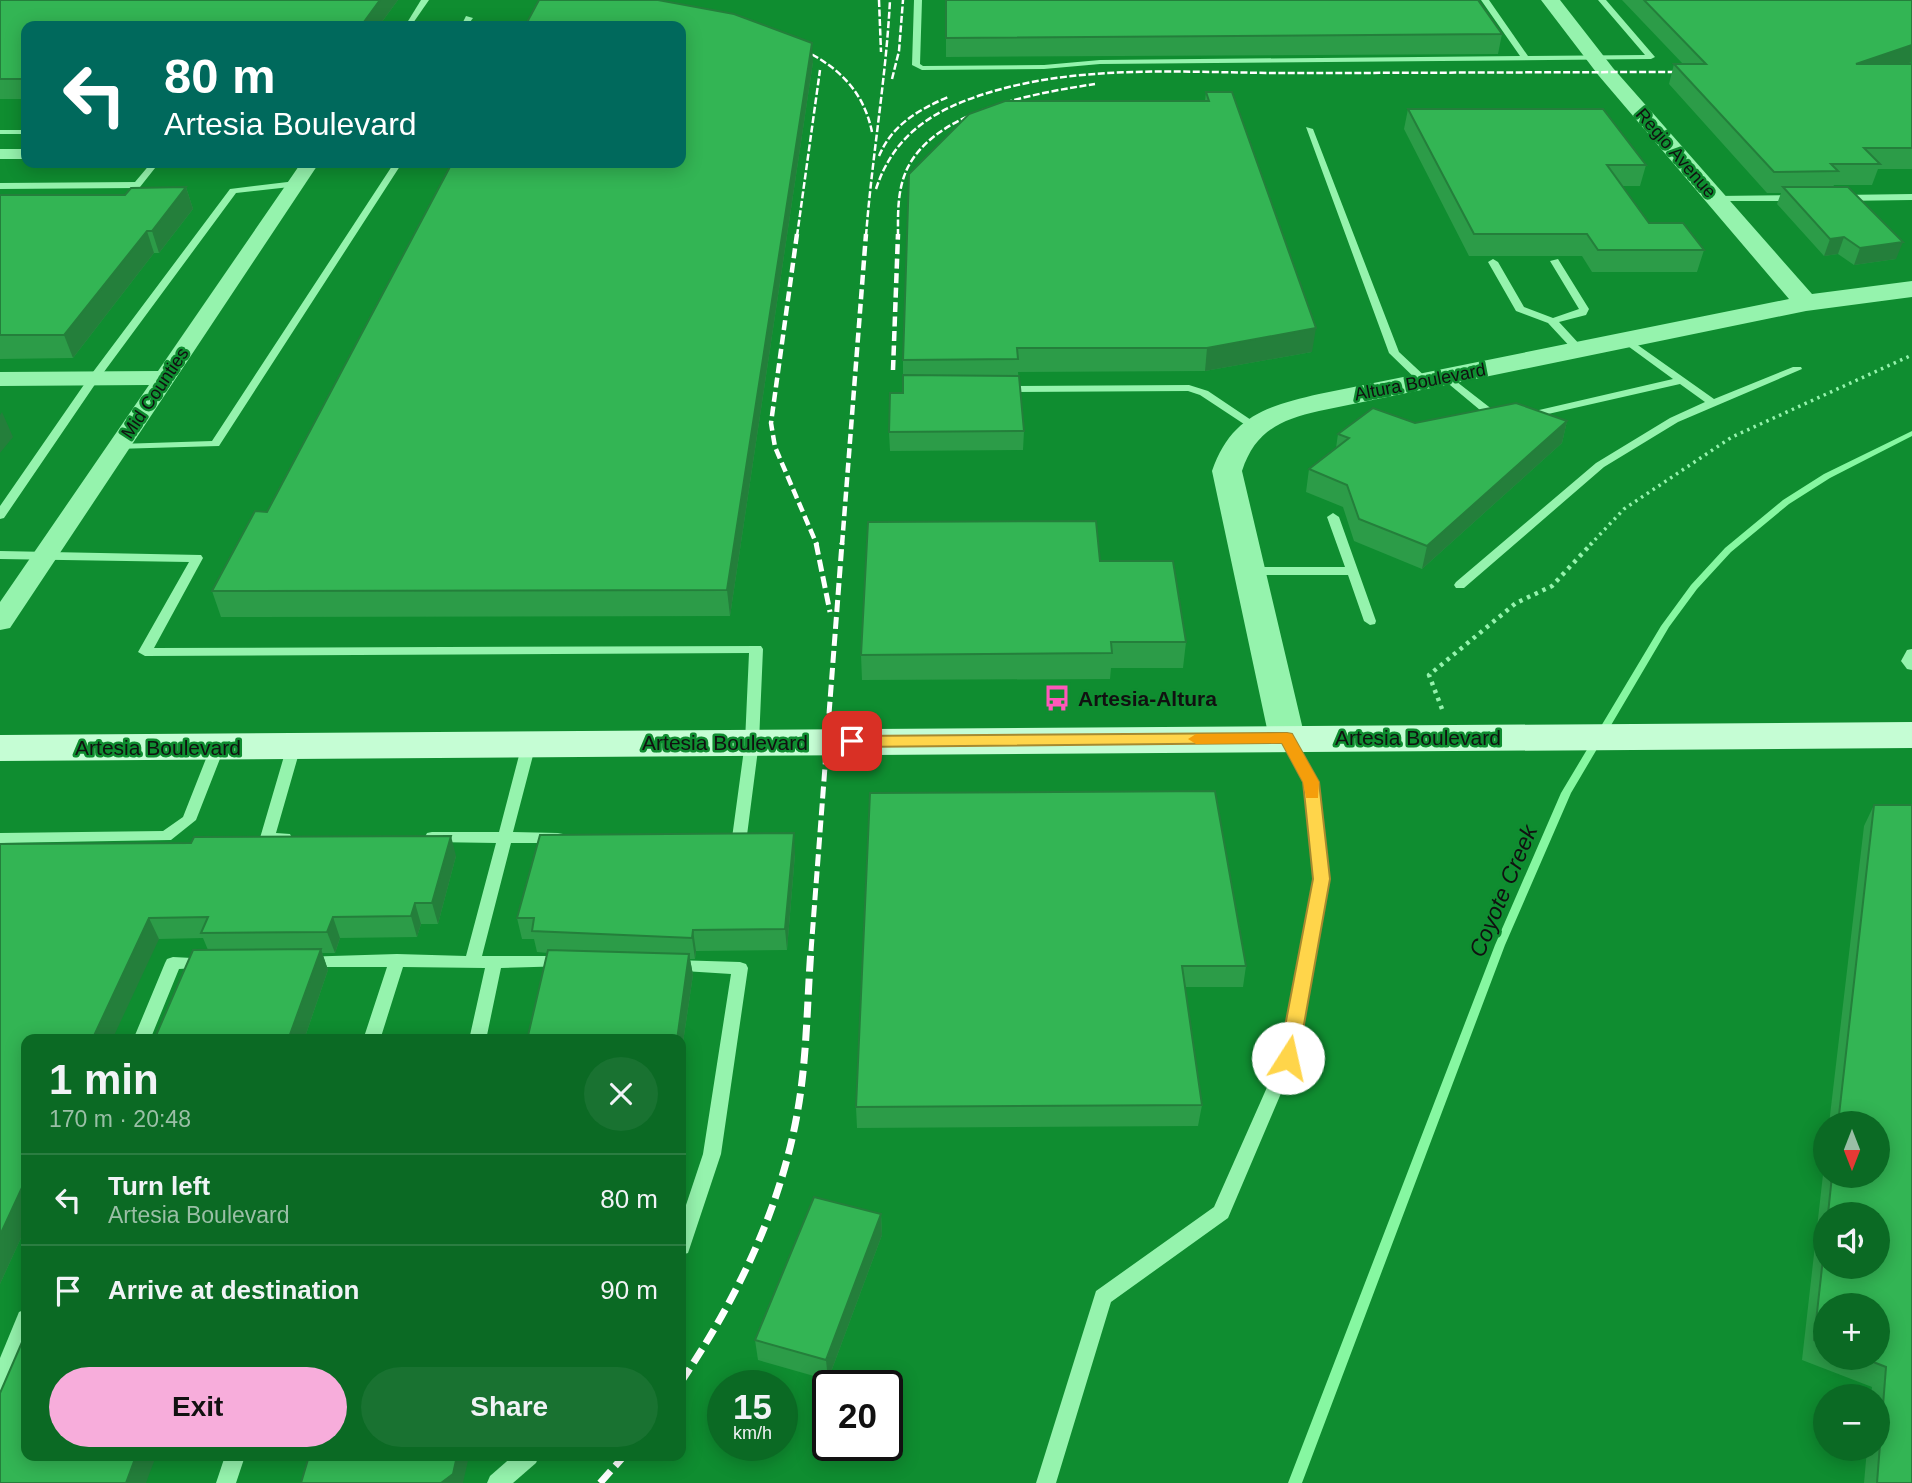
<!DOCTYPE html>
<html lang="en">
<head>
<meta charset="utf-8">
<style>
  :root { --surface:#0b6a24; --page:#197231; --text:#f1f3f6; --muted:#9abfa6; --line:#2b7d41; --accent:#f7addb }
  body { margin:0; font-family:Arial,sans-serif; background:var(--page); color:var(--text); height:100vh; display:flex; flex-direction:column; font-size:26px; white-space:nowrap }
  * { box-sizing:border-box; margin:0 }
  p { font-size:23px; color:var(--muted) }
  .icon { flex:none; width:38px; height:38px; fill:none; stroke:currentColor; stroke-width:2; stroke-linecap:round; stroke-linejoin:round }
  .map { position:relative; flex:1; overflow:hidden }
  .drawer { position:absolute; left:21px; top:1034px; width:665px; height:427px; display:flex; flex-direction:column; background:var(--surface); border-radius:14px; box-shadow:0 4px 18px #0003 }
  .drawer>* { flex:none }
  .banner { position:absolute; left:21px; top:21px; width:665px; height:147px; border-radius:14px; box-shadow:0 4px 18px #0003; background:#00695c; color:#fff; overflow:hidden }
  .needle { width:46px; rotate:180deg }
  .controls { position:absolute; left:1813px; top:1111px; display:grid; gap:14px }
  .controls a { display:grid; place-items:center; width:77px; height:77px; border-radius:50%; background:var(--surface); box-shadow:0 4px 18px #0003; font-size:35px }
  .speed { position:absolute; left:707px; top:1370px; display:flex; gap:14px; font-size:35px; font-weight:700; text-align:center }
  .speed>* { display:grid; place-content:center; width:91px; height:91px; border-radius:50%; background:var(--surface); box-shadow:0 4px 18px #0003; line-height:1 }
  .speed small { font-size:18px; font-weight:400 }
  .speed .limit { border:4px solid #111; border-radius:10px; background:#fff; color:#111 }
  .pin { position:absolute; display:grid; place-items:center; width:60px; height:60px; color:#fff; margin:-30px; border-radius:14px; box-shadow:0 4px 10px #0006 }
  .me { position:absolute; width:77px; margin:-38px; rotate:10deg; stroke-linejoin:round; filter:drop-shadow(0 0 5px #0008) }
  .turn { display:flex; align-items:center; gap:24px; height:147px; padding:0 28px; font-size:32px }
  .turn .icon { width:91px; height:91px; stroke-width:2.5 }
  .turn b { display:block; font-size:49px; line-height:60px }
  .round { display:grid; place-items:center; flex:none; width:74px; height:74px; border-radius:37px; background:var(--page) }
  .overview { display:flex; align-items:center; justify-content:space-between; height:119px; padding:0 28px }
  h1 { font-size:42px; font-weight:600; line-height:52px }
  .button { display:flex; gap:14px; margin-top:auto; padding:14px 28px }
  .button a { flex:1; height:80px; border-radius:42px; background:var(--accent); color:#111; font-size:28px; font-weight:600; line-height:80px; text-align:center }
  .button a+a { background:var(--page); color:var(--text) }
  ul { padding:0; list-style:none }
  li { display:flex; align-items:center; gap:21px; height:91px; padding:0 28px; border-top:2px solid var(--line) }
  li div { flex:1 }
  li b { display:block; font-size:26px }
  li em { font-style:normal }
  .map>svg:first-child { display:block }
</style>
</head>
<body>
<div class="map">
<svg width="1912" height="1483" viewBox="0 0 1912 1483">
  <rect width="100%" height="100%" fill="#0f8d30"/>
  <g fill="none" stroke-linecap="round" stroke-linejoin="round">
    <polygon fill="#86f7a1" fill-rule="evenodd" points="1912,431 1912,436 1830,478 1789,504 1731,552 1697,589 1669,627 1571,793 1505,945 1302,1483 1288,1483 1495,945 1561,793 1661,626 1691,585 1725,548 1783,500 1824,474"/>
    <polyline stroke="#95f3ad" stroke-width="3.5" stroke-dasharray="2.5 4.5" stroke-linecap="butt" points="1590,545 1624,509 1732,437 1912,355"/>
    <polyline stroke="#95f3ad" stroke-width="4.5" stroke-dasharray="3.5 5" stroke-linecap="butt" points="1442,709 1429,675 1516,603 1552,586 1592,543"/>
    <g fill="#95f3ad" fill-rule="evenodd">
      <polygon points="421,0 429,0 411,26 405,26"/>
      <polygon points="914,0 922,0 920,64 923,66 1044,65 1100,60 1520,56 1481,0 1489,0 1528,56 1645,55 1598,0 1606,0 1655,57 1651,59 1100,64 1044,69 922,70 912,65"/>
      <polygon points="466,16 473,18 467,26 461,26"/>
      <polygon points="1306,127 1313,129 1399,352 1429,380 1429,384 1421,384 1389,353"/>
      <rect x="0" y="130" width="26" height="4"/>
      <polygon points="151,163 159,163 140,187 137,188 0,189 0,183 135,182"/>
      <polygon points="394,163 402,163 219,446 115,449 115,445 119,444 212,441"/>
      <polygon points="296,181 299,182 299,186 236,193 98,380 4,518 0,519 0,506 90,376 230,189"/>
      <polygon points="1912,194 1912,200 1840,201 1836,198 1840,195"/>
      <polygon points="1716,196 1795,195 1799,198 1795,201 1713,201 1712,199"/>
      <polygon points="1493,259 1498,262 1524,307 1553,318 1579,309 1550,261 1558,259 1589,309 1586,315 1559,322 1582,347 1582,351 1574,351 1548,323 1516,311 1488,262"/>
      <polygon points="1625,336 1714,399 1793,367 1801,367 1802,369 1678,422 1604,467 1464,588 1456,588 1454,585 1456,582 1596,463 1670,418 1705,402 1680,384 1526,419 1522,418 1522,414 1673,379 1621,341 1620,339"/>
      <polygon points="1448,375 1493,410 1507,413 1507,417 1486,415 1444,380 1443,378"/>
      <polygon points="1189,385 1208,391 1260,426 1258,428 1250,428 1200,395 1188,391 1004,392 999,389 1004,386"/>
      <polygon points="1333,513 1339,517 1376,621 1375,624 1370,625 1364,621 1348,575 1250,575 1244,571 1250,567 1345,567 1327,517"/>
      <polygon points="0,551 201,555 203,558 154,648 761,646 763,649 759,742 746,843 744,847 724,847 722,843 724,839 732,838 745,742 749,653 145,656 138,652 189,562 0,559"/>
      <polygon points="1912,649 1912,670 1907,669 1901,661 1907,650"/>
      <polygon points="1287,733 1292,735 1318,782 1330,879 1296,1058 1228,1218 1111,1302 1056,1483 1036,1483 1096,1291 1214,1207 1280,1058 1314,879 1304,782 1280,738"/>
      <polygon points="529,739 536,744 513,832 558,833 563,834 565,838 563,842 558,843 511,843 482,956 562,956 568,958 570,962 568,966 501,968 486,1040 469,1040 485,968 403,967 380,1040 363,1040 387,967 306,967 300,965 298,961 300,957 397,954 466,956 496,843 432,842 427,841 425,837 427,833 432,832 499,832 522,744"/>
      <polygon points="218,741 225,746 196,820 171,840 0,843 0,833 163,831 183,817 211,746"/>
      <polygon points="294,741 301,746 276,833 290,834 292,838 290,842 262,842 260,838 287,746"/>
      <polygon points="173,957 211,959 213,963 211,967 179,969 150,1040 133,1040 165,963 167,959"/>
      <polygon points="674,960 740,962 746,964 748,968 721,1154 688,1253 681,1255 681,1220 703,1154 731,974 668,970 666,966 668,962"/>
      <polygon points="26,1309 26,1342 7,1389 0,1391 0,1358 19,1312"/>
      <polygon points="225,1456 245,1456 236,1483 216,1483"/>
      <polygon points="513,1456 539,1456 536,1463 513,1483 487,1483 490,1476"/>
    </g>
    <g fill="#95f3ad" fill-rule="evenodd">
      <rect x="0" y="149" width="26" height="10"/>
      <polygon points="301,163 319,163 14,622 10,628 0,630 0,602 149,385 0,386 0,372 158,371"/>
    </g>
    <path fill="#95f3ad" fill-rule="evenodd" d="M1541 0H1560L1613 68 1812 294 1912 281V297L1806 311 1319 411C1280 420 1255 431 1242 471L1305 738 1300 746 1287 750 1274 746 1269 738 1212 471C1231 416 1267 406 1319 394L1789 299 1599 76Z"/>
    <polygon fill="#c5fdd4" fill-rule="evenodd" points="1912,722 1912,748 0,761 0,735"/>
    <g stroke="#fff" stroke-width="2.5" stroke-dasharray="7 2.5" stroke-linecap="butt">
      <polyline points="879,0 881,52"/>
      <path d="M795 46C835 64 863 88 872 132"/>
      <polyline points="892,79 899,51 903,0"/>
      <path d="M879 156C892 125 918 110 948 97"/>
      <path d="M876 189C891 143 922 117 967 100 1068 62 1181 73 1287 73 1422 73 1556 72 1691 72"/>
      <polyline points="797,236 820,70"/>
      <path d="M866 236C872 157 886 79 890 0"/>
      <path d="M898 236C898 213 897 189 908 167 938 109 1037 93 1095 84"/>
    </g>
    <g stroke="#fff" stroke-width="4.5" stroke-dasharray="10 4.5" stroke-linecap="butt">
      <polyline points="797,234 771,423 775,447 817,545"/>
      <polyline points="893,370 898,234"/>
      <polyline points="842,545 866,234"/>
    </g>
    <g stroke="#fff" stroke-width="5" stroke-dasharray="12 5" stroke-linecap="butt">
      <polyline points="816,543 830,612"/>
      <polyline points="811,951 842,543"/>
    </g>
    <g stroke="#fff" stroke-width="7" stroke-dasharray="16 7" stroke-linecap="butt">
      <path d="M681 1382C737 1298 781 1209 798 1109 807 1057 807 1002 811 949"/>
      <polyline points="600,1483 624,1456"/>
    </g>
  </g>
  <g fill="#2c9c48" fill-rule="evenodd">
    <polygon points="0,0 398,0 379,26 26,26 26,99 0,99"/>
    <polygon points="946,0 1502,34 1498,54 946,57"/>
    <polygon points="1622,0 1912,0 1912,62 1908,64 1912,64 1912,169 1878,169 1872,185 1834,185 1833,187 1896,259 1854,265 1838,254 1824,256 1777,204 1781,193 1767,193 1669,84 1674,64 1683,64"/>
    <polygon points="813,62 730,616 221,617 212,591 267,512"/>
    <polygon points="1206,92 1312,352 1205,371 1018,372 1024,431 1023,450 890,451 889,432 903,393 903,360 1205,101"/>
    <polygon points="1408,109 1646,165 1640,186 1622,186 1649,223 1704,250 1697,272 1592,272 1582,256 1469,256 1404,129"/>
    <polygon points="186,187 193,209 159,253 154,253 73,358 0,359 0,195 125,195"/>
    <polygon points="1567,421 1562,443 1422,569 1354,541 1343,507 1306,492 1309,469 1336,448 1338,434 1415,423"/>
    <polygon points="1100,561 1186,642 1183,668 1111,668 1110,679 862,680 861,655"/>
    <polygon points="870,793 1246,966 1243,987 1185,987 1202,1105 1198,1126 857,1128 856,1107"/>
    <path d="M1874 805 1912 1483H1864L1867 1449H1878V1396H1871L1872 1387 1802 1360 1825 1157V1176H1878V1124H1829L1864 826ZM1825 1214H1878L1825 1267ZM1825 1306 1878 1358H1825Z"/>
    <polygon points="0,844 456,856 438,924 421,924 417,937 340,938 335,953 322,953 328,970 304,1040 154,1040 208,950 203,938 159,939 26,1040 26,1227 0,1284"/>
    <polygon points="795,854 787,950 696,951 695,959 690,959 693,975 681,1056 681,1040 548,953 537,952 534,939 522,939 517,918"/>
    <polygon points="881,1214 882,1235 828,1380 758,1360 755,1340"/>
  </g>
  <g fill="#247f3b">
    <polygon points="380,0 398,0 379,26 361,26"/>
    <polygon points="812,43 813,62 730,616 727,590"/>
    <polygon points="1912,45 1912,62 1849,83 1856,64"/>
    <polygon points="186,187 193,209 159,253 152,231"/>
    <polygon points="147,231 154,253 73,358 64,335"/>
    <polygon points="1844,237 1838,254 1824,256 1830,239"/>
    <polygon points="1903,242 1896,259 1854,265 1860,248"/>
    <polygon points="1316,328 1312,352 1205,371 1207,348"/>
    <polygon points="2,412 13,437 0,453 0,415"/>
    <polygon points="1567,421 1562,443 1422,569 1427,546"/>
    <polygon points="794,833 795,854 787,950 785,929"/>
    <polygon points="451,836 456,856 438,924 432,903"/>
    <polygon points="415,903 421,924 417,937 411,916"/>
    <polygon points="333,917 340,938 335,953 327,932"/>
    <polygon points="149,918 159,939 112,1040 92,1040"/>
    <polygon points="693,930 696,951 695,959 692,938"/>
    <polygon points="321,949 328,970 304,1040 288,1040"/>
    <polygon points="689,954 693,975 681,1056 681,1040 677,1040"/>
    <polygon points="26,1179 26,1227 0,1284 0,1235"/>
    <polygon points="881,1214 882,1235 828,1380 826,1360"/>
    <polygon points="136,1456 156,1456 146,1483 126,1483"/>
    <polygon points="457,1456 469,1456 463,1483 441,1483"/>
  </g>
  <g fill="#33b554" stroke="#247f3b" stroke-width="2">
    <polygon points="0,0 380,0 361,26 26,26 26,79 0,79"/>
    <polygon points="539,0 658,0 734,14 812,43 727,590 212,591 255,511 267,512 452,163 681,163 681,26 525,26"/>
    <polygon points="946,0 1478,0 1502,34 946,38"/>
    <polygon points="1644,0 1912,0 1912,45 1856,64 1912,64 1912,148 1864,148 1880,164 1831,164 1838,171 1774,172 1674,64 1706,64"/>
    <polygon points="1206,92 1232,92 1316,328 1207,348 1017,348 1018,359 903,360 909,174 969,114 1005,101 1209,101"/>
    <polygon points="1408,109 1603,109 1646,165 1607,165 1649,223 1683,223 1704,250 1598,250 1587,234 1474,234"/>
    <polygon points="186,187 152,231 147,231 64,335 0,335 0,195 125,195 131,188"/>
    <polygon points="1783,187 1848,187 1903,242 1860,248 1844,237 1830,239"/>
    <polygon points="903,375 1019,376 1024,431 889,432 890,393 903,393"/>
    <polygon points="1516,403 1567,421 1427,546 1359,519 1347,485 1309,469 1349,438 1338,434 1373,408 1415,423"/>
    <polygon points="1096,521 1100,561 1173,561 1186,642 1111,642 1112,653 861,655 868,522"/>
    <polygon points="1215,791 1246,966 1182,966 1202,1105 856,1107 870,793"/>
    <polygon points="1874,805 1912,805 1912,1483 1877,1483 1886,1367 1863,1358 1878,1358 1878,1306 1825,1306 1825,1344 1814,1340 1825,1240 1825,1267 1878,1267 1878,1214 1828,1214 1832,1176 1878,1176 1878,1124 1838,1124"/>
    <polygon points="794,833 785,929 693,930 692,938 532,931 534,918 517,918 540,835"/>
    <polygon points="451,836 432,903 415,903 411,916 333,917 327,932 201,933 208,917 149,918 92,1040 26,1040 26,1179 0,1235 0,844 191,843 194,837"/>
    <polygon points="321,949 288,1040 154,1040 193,950"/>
    <polygon points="548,950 689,954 677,1040 527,1040"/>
    <polygon points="814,1197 881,1214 826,1360 755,1340"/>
    <polygon points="26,1333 26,1456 136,1456 126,1483 0,1483 0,1393"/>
    <polygon points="309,1456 457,1456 453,1474 441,1483 301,1483"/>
  </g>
  <polygon fill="#ffd54a" stroke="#a68a30" stroke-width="2" points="1287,733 1292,734 1319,782 1330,879 1298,1058 1295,1063 1282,1063 1279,1058 1313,879 1303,782 1282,743 852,747 844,741 852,736"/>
  <polygon fill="#f59e0b" points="1287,733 1292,734 1319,782 1318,798 1306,798 1303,782 1282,743 1196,744 1188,739 1196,734"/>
  <defs>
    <g id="bus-bare" transform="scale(2.1)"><path d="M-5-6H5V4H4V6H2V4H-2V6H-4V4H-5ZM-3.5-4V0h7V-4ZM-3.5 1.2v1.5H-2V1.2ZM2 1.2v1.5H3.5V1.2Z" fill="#ff57ba" stroke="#0f8d30" stroke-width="2.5" paint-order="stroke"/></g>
  </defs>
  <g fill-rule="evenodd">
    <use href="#bus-bare" x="1057" y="698"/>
  </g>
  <g text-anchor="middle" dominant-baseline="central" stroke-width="5" stroke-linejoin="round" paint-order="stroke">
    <g font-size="18" fill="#111" stroke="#0f8d30">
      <text transform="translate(1676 153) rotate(49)">Regio Avenue</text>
      <text transform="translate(1420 382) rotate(-11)">Altura Boulevard</text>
      <text transform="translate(155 393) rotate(-56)">Mid Counties</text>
    </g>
    <g font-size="21" font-weight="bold" fill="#111" stroke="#0f8d30" text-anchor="start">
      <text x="1078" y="698">Artesia-Altura</text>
    </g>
    <g font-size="21" fill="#111" stroke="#0f8d30">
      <text x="1418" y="737">Artesia Boulevard</text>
      <text x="725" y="742">Artesia Boulevard</text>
      <text x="158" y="747">Artesia Boulevard</text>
    </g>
    <g font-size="23" font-style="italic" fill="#111" stroke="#0f8d30">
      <text transform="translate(1503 891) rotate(-67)">Coyote Creek</text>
    </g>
  </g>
</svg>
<div class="controls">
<a><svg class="needle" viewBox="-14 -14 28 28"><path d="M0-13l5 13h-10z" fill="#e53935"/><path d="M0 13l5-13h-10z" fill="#9abfa6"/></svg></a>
<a><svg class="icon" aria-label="sound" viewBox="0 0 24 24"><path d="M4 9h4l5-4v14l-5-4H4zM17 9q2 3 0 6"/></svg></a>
<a>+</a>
<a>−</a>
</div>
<div class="speed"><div>15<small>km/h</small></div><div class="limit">20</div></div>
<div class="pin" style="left:852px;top:741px;background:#d93025"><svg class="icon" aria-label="arrive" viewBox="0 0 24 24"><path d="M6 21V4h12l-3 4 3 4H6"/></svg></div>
<svg class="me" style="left:1288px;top:1058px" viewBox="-20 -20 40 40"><circle r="19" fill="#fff"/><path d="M0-13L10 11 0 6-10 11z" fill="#ffd54a"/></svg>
<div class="banner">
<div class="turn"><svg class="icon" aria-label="left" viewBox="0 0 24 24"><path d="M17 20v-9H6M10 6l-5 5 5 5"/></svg><div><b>80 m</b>Artesia Boulevard</div></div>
</div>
<section class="drawer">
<div class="overview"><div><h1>1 min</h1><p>170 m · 20:48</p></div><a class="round"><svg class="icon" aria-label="close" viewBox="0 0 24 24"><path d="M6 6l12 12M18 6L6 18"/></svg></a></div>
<ul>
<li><svg class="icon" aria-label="left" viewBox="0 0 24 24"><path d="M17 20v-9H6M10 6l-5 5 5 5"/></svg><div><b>Turn left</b><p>Artesia Boulevard</p></div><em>80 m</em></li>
<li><svg class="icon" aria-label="arrive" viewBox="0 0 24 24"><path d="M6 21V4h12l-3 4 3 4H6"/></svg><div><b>Arrive at destination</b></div><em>90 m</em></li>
</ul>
<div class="button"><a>Exit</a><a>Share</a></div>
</section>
</div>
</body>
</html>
